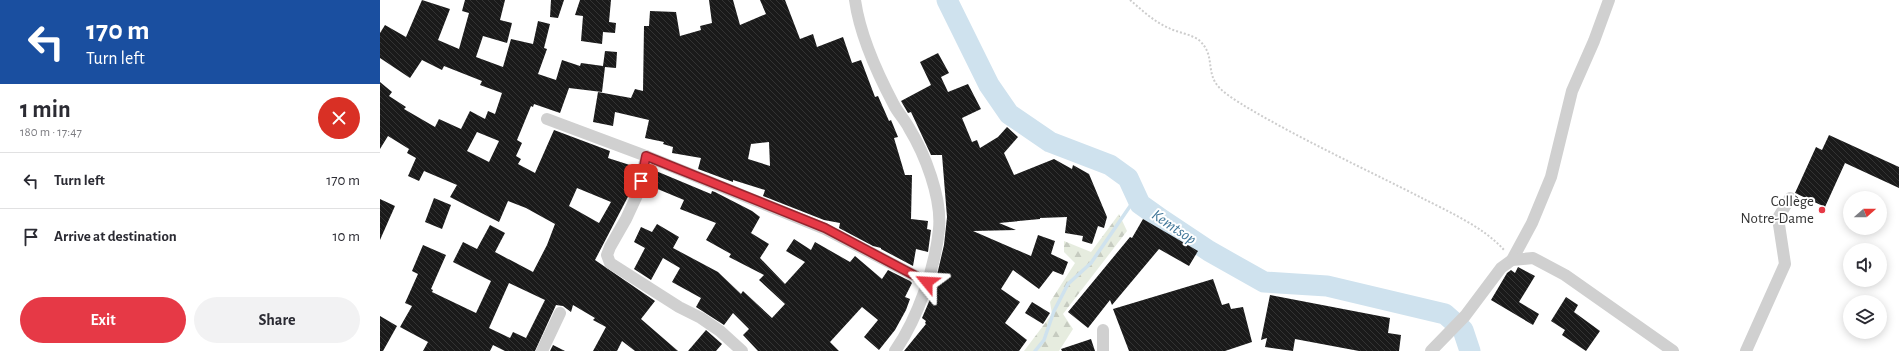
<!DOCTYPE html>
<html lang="en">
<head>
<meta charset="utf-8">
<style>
  :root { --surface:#fff; --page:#f2f2f3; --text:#2b2b33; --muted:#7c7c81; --line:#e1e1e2; --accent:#e63946 }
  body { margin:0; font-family:"Alegreya Sans",sans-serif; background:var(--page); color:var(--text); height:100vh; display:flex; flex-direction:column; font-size:15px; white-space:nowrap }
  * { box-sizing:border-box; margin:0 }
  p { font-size:13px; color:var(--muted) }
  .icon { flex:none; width:22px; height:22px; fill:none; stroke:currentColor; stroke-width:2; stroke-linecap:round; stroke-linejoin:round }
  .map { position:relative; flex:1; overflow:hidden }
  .drawer { display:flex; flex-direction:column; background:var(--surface); width:380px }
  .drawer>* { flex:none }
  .banner { background:#1a4fa0; color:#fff; overflow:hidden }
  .needle { width:26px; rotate:69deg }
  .controls { position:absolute; left:1463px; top:191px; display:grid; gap:8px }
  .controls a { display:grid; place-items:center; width:44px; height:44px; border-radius:50%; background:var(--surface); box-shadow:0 2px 10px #0003; font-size:20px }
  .pin { position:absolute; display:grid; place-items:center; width:34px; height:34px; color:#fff; margin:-17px; border-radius:8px; box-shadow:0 2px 6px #0006 }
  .me { position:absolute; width:44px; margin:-22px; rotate:297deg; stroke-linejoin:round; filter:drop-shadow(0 0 3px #0008) }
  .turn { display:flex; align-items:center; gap:14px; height:84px; padding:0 20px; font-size:18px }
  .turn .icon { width:52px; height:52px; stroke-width:2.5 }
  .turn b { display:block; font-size:28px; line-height:34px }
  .round { display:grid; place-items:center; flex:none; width:42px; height:42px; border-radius:21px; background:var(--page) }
  .headline { display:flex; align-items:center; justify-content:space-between; height:68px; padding:0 20px }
  h1 { font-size:24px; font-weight:700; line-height:30px }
  .primary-button { display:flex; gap:8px; margin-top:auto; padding:8px 20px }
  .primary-button a { flex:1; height:46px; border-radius:24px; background:var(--accent); color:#fff; font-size:16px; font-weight:700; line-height:46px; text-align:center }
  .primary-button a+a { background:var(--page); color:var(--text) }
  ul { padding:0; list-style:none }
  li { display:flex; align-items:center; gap:12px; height:56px; padding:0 20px; border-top:1px solid var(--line) }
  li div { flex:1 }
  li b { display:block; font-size:15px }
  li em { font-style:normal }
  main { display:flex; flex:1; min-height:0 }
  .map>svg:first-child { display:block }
</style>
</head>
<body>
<main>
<section class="drawer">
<div class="banner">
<div class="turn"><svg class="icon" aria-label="left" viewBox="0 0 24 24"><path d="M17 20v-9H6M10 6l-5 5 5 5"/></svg><div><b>170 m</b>Turn left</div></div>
</div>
<div class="headline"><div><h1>1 min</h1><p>180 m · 17:47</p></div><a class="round" style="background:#d93025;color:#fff"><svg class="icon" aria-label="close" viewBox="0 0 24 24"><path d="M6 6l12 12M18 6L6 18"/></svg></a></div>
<ul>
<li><svg class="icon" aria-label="left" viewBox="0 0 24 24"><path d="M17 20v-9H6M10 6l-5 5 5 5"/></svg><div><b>Turn left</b></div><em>170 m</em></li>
<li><svg class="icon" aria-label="arrive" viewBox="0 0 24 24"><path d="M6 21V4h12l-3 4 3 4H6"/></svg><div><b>Arrive at destination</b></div><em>10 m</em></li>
</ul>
<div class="primary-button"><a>Exit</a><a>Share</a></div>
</section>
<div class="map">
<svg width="1519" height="351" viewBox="0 0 1519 351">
  <defs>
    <pattern id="forest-firs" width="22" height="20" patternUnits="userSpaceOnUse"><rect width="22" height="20" fill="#e6ecdf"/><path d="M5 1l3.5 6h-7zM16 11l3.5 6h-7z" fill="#c6cbc0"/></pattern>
    <pattern id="building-back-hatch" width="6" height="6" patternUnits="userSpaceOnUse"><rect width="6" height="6" fill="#1a1a1a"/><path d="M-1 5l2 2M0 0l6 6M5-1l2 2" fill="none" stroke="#333"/></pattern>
  </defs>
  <rect width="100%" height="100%" fill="#fff"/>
  <polygon fill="url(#forest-firs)" points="739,214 747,231 683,314 693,329 679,351 644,351 672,314 670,302 695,263 684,252 684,241 711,252"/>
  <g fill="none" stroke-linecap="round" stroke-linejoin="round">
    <polyline stroke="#cfe2ee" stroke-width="3.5" points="655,351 664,340 674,311 688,284 711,263 757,196"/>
    <polyline stroke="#cfe2ee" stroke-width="21" points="567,0 609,85 629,114 670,142 730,165 748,178 760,204 781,219 829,251 884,282 947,286 1065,314 1083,330 1090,351"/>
  </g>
  <g fill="url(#building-back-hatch)" fill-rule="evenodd">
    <path d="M42 0 70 9 58 40 79 49 89 13 82 11 85 0H125L120 20 132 23 127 43 103 36 96 57 123 67 131 39 153 44 158 21 170 24 164 48 167 49 158 74 176 80 182 60 200 66 201 63 223 66 225 51 237 52 236 68 225 67 222 92 189 88 180 113 154 104 153 107 151 106 137 140 142 143 136 156 141 159 138 164 155 173 174 130 230 151 228 158 256 167 252 189 215 260 275 301 261 319 298 351H255L242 341 237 351H213L226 327 213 320 215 318 193 305 191 312 183 306 176 305 155 351H125L113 345 110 351H43L48 342 20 327 32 306 25 303 38 274 32 271 43 245 66 255 51 289 53 290 52 292 96 313 111 281 73 262 83 242 97 249 110 225 125 233 115 252 153 272 167 245 175 224 146 208 128 201 119 222 70 197 77 185 44 171 39 181 28 176 36 158 27 153 29 149 8 136 0 149V82L12 92 9 96 26 107 24 109 55 127 59 119 81 129 90 111 105 119 108 111 115 114 122 93 100 85 102 81 64 66 62 70 42 60 30 78 0 58V33L5 25 26 37ZM97 132 119 141 109 162 87 151ZM197 188 231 202 219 223 189 206ZM129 283 165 300 146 338 133 332 130 338 109 328Z"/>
    <polygon points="171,0 184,0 178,18 170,17"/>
    <polygon points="200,0 231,0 229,22 236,23 235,33 223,32 222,44 201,41 203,16 195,15"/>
    <path d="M329 0H353L360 25 386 14 380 0H405L420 39 433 34 437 47 463 37 472 63 481 60 495 97 498 96 509 121 511 120 518 137 514 138 525 175H532L531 219 548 221 547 229 551 230 548 252 536 249 533 266 501 249V248L493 246 459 228 460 223 444 220 383 196 385 190 353 180V182L318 169 321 158 292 153 293 147 283 144 284 142 265 138 269 120 235 112 233 126 213 122 218 92 251 98 255 89 263 91 264 26H269L270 11 296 12 300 36 321 30 320 26 332 23ZM389 142 390 166 368 159 371 144Z"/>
    <polygon points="558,53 569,73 561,77 568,92 588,84 601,109 582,118 592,142 597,140 600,148 618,137 627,127 638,137 624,153 634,175 674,159 692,169 693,165 709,174 727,217 724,228 718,226 712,244 702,241 703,236 685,233 687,217 660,218 660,219 619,223 636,230 593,231 651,256 658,235 675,241 671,254 688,262 683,275 673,271 659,289 633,270 621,289 640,302 625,323 647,340 639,351 524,351 546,324 545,323 546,321 542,318 560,276 557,275 564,245 567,217 562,155 551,155 531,112 528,113 521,101 551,85 540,62"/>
    <polygon points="1449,135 1519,167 1519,188 1465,163 1445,207 1415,193 1436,147 1442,150"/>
    <polygon points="276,171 331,194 332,191 335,192 372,211 380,217 371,233 389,244 380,258 405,284 425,262 406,251 414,239 431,250 435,242 470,262 475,256 502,279 508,270 530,281 532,283 525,297 530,299 526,310 515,330 499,350 484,337 498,320 482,307 450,342 459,351 378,351 363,335 369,329 353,313 344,325 316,307 321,298 292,282 300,268 283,258 271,280 254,269 265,248 254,242 261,227 272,232 277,224 299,237 293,248 338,272 361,294 363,291 392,318 405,304 379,280 384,275 349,257 351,254 326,240 336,223 300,209 304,200 268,185 270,172 275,173"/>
    <polygon points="54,198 71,205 62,229 45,222"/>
    <polygon points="0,199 15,206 0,240"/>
    <polygon points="763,219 818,251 809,266 779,249 732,305 730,300 708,328 688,312 750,237 752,238"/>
    <polygon points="1138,267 1155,276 1139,302 1159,314 1153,325 1111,300 1127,273 1131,270 1135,273"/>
    <polygon points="833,279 842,305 849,303 851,309 863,307 872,342 845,351 749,351 733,309"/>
    <polygon points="890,295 1010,318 1008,333 1021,335 1019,351 979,351 915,339 913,351 885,347 887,338 881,340"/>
    <polygon points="1186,297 1198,305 1194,312 1220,331 1206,351 1182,335 1185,330 1171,321"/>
    <polygon points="652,302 670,313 663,324 645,313"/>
    <polygon points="0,316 17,326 3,351 0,351"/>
    <polygon points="326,330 342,344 336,351 308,351"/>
    <polygon points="711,339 715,351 682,351 681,349"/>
    <polygon points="173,345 185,351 170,351"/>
  </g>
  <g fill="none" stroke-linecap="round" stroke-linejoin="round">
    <path stroke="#cdcdcd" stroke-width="2" stroke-dasharray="2 2" stroke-linecap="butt" d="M750 0C762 10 774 22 789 28 798 33 812 34 820 41 834 55 827 67 835 82 841 92 854 99 863 105 920 139 981 167 1040 197 1067 211 1104 227 1124 250"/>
    <g stroke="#d0d0d0" stroke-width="12">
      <path d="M475 0C480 36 497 73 514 105 518 113 525 120 529 128 545 154 562 198 559 229 555 268 538 318 515 351"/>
      <polyline points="167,119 266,156 445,229 547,282"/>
      <polyline points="266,156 259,191 246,219 230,247 227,255 230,263 299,307 321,318 340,331 362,351"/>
      <polyline points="1132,260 1152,223 1171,177 1192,91 1214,41 1229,0"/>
      <polyline points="162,351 180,313"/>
      <polyline points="723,351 723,330"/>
      <polyline points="1051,351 1085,316 1121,268 1132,260 1153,258 1185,275 1293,351"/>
      <polyline points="1366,351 1405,264 1398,218 1410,198"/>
    </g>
  </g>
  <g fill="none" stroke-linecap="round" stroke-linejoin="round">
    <g stroke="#96252e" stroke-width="10">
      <polyline id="route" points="261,181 266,156 445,228 547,282"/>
    </g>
    <use href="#route" stroke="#e63946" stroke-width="7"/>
  </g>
  <circle fill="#e63946" stroke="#fff" stroke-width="1.5" cx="1442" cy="210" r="4"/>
  <g text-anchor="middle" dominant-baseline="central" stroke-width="4" stroke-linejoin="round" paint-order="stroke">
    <g font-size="15" fill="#333" stroke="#fff" text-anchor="end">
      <text x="1434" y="201">Collège<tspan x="1434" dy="17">Notre-Dame</tspan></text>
    </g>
    <g font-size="16" font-style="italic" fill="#3f7597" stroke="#fff">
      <text transform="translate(794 227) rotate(34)">Kemtsop</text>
    </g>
  </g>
</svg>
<div class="controls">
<a><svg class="needle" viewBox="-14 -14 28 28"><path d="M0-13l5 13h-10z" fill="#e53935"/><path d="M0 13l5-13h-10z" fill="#7c7c81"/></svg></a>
<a><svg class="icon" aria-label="sound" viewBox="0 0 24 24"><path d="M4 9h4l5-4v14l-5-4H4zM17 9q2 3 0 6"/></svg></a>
<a><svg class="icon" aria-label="layers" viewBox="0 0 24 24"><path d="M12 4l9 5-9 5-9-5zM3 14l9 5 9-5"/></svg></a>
</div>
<div class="pin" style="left:261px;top:181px;background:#d93025"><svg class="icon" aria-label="arrive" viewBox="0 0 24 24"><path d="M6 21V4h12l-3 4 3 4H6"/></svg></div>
<svg class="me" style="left:547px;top:282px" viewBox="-20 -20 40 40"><path d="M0-17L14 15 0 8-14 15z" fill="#e63946" stroke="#fff" stroke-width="4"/></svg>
</div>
</main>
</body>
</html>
